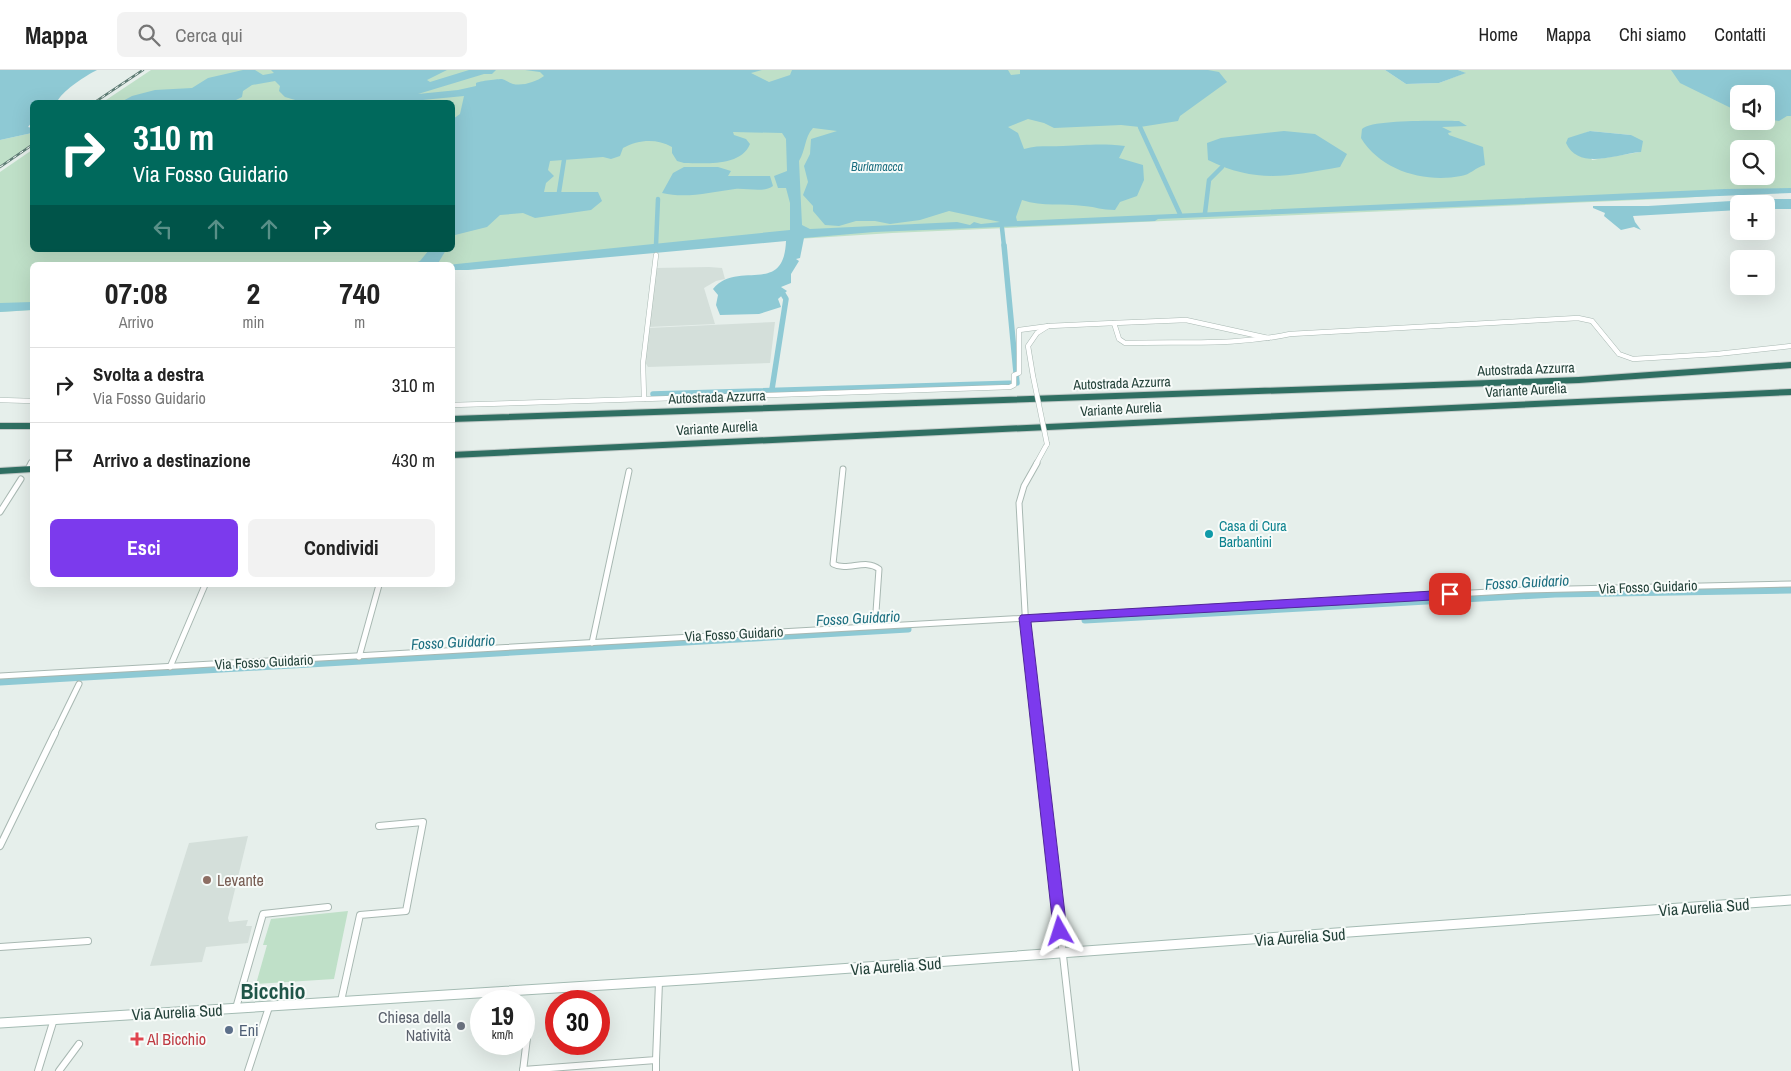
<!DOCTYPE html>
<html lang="it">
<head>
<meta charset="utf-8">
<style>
  :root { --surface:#fff; --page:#f2f2f2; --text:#222; --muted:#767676; --line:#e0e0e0; --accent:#7c3aed }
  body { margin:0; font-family:"Archivo Narrow",sans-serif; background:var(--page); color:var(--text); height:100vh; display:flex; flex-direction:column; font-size:19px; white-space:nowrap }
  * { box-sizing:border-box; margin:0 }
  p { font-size:16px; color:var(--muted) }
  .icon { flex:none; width:28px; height:28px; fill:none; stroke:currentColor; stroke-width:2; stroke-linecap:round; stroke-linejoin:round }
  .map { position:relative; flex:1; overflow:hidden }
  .side { position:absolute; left:30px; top:192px; width:425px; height:325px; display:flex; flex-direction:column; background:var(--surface); border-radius:8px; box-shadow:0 5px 20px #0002 }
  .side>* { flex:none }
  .guide { position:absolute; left:30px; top:30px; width:425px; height:152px; border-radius:8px; box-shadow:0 5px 20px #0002; background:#00695c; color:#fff; overflow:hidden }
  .tools { position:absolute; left:1730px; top:15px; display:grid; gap:10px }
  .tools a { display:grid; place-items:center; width:45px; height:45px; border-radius:8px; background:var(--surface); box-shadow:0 5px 20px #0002; font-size:25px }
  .speed { position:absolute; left:470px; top:920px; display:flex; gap:10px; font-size:25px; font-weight:700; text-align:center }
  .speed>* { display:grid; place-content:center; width:65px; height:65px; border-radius:50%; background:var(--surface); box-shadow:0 5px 20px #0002; line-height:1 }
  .speed small { font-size:12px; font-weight:400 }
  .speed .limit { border:8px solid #d22; background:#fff; color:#111 }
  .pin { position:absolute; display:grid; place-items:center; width:42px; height:42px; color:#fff; margin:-21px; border-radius:10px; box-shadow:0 2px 8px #0006 }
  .me { position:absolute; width:55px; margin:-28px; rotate:354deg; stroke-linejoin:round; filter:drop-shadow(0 0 4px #0008) }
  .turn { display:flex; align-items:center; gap:18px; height:105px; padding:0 20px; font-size:22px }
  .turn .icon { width:65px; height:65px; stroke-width:2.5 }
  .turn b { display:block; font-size:35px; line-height:42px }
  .lanes { display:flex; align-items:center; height:48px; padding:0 20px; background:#0003; justify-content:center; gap:25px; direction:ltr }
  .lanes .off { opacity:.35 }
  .eta { display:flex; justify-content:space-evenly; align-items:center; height:85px; text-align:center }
  .eta b { font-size:30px; font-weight:700; line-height:35px }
  .action { display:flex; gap:10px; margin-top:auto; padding:10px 20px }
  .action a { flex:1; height:58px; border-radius:8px; background:var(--accent); color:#fff; font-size:20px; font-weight:700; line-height:58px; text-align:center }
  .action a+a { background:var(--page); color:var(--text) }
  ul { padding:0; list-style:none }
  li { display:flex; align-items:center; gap:15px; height:75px; padding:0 20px; border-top:1px solid var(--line) }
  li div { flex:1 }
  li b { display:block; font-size:19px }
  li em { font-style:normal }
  header { display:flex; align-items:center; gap:30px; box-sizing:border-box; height:70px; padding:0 25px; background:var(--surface); border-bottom:1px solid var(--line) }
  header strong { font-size:24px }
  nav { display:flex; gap:28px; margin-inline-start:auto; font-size:18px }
  .search { width:350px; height:45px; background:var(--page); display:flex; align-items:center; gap:12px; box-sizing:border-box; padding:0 18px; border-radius:8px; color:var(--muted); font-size:19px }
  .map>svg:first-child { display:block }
</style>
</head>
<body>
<header>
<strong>Mappa</strong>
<div class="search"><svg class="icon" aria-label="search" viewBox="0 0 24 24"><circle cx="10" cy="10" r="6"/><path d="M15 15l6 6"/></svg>Cerca qui</div>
<nav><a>Home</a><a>Mappa</a><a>Chi siamo</a><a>Contatti</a></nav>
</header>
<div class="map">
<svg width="1791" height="1001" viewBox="0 0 1791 1001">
  <rect width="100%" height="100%" fill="#e6efeb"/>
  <g fill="#d4dfda">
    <polygon points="709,197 722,198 725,209 716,211 704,218 715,254 648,257 655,198"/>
    <polygon points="775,252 770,293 648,297 645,292 648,258"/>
    <polygon points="248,766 228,848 229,852 248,850 246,856 252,856 248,873 206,877 202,892 150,896 189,773"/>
  </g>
  <g fill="#bfe0c8" fill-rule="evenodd">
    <path d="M151 0H1385L1406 14 1439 13 1465 3 1458 0H1791V120L1683 128 892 163 735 173 453 199 452 195H32V240L0 242V102L32 80V180H452V32H103ZM1739 24H1766V51H1739ZM1590 61 1631 65 1640 82 1592 90 1580 65ZM1739 79H1766V106H1739Z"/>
    <polygon points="32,63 32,74 0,96 0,70"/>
    <polygon points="348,841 334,909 256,914 267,875 263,875 271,849"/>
  </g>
  <g fill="#8ec9d4" fill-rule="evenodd">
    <path d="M0 0H97C85 6 65 19 58 30L32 32V52L28 57 32 58V63L0 70Z"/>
    <path d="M243 0H255L263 5 274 3 271 0H447L427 10 430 12 469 0H496L492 4H484L418 24 458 20 476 16V13C479 11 499 9 502 9 506 10 509 13 513 14 523 16 536 12 544 6L540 2 525 0H762L751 3 769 12 790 5 792 0H1008L1011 5 1020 4V0H1208L1219 2 1227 12 1180 46 1178 51 1140 57 1121 55 1054 58 1044 53 1028 49 1008 57 1018 63 1024 79C1037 75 1049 77 1063 76 1087 75 1100 73 1125 76L1119 88 1143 95 1144 110 1137 126 1120 132 1115 140C1101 140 1097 137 1084 136 1063 133 1043 137 1022 130L1016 147 1017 151 1725 119 1791 118V123L1158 149 1155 151 874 162 804 168 800 188 796 189 799 191 791 204V213L781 217 787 221 778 229 781 237 759 244 720 245 716 235 718 225 713 219C738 189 784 227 786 171L468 200H453L452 195H447L790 160V133L786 118H778L774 106 787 101 786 69 782 63 733 62 734 65 746 69 750 74C741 97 704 93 684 93L677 91 672 83V77C656 68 638 70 623 78L620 86 611 89 603 87 550 91 548 100 554 106 546 113 544 122H598L602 131 591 140 535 148 523 143 500 145 487 157 455 165 453 167V49L460 44 464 26 402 32H302L285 27 279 21 280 16 275 11 252 15 243 21 242 27 232 32H121L132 26 155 20 192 18 208 8ZM813 58 837 61 811 69 810 84 804 96 808 112 803 125 813 136V141L825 155 839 156 856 151H875L890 154 920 150 949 141 1000 152 981 154 974 152 970 155 957 152 810 159 802 155 799 91C806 80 804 68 813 58Z"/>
    <polygon points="1385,0 1458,0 1466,3 1439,13 1406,14"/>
    <polygon points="1671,0 1791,0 1791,46 1787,46 1779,51 1766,49 1766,24 1739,24 1739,44 1735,40 1680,13"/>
    <path d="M1459 51 1467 56 1442 57 1452 62 1448 63 1449 65 1483 77 1485 95C1476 97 1470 105 1461 106 1425 113 1381 101 1361 68L1362 59C1373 49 1442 51 1459 51Z"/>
    <path d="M1284 61 1315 64 1347 84 1340 97C1289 106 1256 114 1208 90L1207 73 1221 68Z"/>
    <path d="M1590 61 1631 65 1643 71 1641 82C1616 84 1579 101 1566 73L1568 68Z"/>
    <path d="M684 97H718L731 101 728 106H770L773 116C764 123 747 118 735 119 710 122 687 129 662 123L673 103Z"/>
    <polygon points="1765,129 1791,129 1791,139 1766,139 1766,134 1739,134 1739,140 1633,146 1635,152 1641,160 1634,157 1621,160 1604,146 1605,143 1593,138 1593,136 1648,136"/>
    <polygon points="429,180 446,180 437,195 410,195 420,191"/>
    <polygon points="32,232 32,240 0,242 0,233"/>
  </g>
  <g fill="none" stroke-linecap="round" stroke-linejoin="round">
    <g stroke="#8ec9d4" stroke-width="4.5">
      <polyline points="1140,57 1180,144"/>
      <polyline points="559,122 564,90"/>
      <polyline points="1205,143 1209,110 1222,97"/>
      <polyline points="1002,158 1004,176"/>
      <polyline points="656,175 658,129"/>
    </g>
    <g stroke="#8ec9d4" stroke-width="5.5">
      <polyline points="772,319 786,229 783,224"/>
      <polyline points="653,324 1017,313 1004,175"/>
    </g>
    <g stroke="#8ec9d4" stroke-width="7">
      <polyline points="1085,550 1555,524 1791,520"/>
      <polyline points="0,612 908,559"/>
    </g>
    <g stroke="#a8b8b2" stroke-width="5.5">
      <g id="street-far2">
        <polyline points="1114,253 1186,250 1268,268"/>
        <polyline points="1033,306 1028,276 1037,263 1048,256"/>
        <path d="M644 329 1010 317 1014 315V305L1019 303V260L1049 256 1114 253 1119 269 1125 273C1181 271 1235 276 1290 264L1578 248 1592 251 1619 284 1633 289 1717 284 1791 276"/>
        <polyline points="0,330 32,331"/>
        <polyline points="452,335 644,329 643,293 656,185"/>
        <polyline points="31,394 32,391"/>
        <polyline points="1036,394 1047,374"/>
      </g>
    </g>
    <g stroke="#a8b8b2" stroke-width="7">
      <g id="street-far1">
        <polyline points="1037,393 1024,416 1019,433 1026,560 1038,665"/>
        <polyline points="29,397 31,393"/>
        <path d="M843 399 833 494C848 502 865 488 879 499L875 556"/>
        <polyline points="0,442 21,409"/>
        <polyline points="592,573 629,401"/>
        <polyline points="359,587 379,515"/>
        <polyline points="170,597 205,515"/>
        <polyline points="0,606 1525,520 1791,514"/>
        <polyline points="54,665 79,614"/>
      </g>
    </g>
    <g stroke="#a8b8b2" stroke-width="8">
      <g id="street">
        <polyline points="1038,663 1076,1001"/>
        <polyline points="0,776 55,663"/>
        <polyline points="0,877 88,871"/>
        <polyline points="341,931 360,845 406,841 423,752 379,756"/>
        <polyline points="236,938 263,844 328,837"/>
        <polyline points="656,990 656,1001"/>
        <polyline points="523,1000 656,990 659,912"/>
        <polyline points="38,1001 54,949"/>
        <polyline points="59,1001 79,974"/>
        <polyline points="248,1001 269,937"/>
        <polyline points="523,1001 527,968"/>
      </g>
    </g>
    <g stroke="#a4bbb3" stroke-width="11">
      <polyline id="secondary" points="0,953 700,909 1791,830"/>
    </g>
    <g stroke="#c2cac8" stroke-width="2">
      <g id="highway">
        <polygon points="1791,292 1791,298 1579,313 452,352 452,346 1579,307"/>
        <polygon points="1791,319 1791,325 452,388 452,382"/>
        <rect x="0" y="353" width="32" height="6"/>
        <polygon points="32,396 32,402 0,404 0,398"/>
      </g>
    </g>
    <use href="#street-far2" stroke="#fff" stroke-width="4.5"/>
    <use href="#street-far1" stroke="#fff" stroke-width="5"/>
    <use href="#street" stroke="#fff" stroke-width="6"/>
    <use href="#secondary" stroke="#fff" stroke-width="9"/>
    <use href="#highway" fill="#2f6f62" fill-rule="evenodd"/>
    <g stroke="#5f7d75" stroke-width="2.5">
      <g id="rail">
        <polyline points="95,32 143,0"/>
        <polyline points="0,97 32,75"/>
      </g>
    </g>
    <use href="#rail" stroke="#f7fbf9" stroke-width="1" stroke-dasharray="4" stroke-linecap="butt"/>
    <g stroke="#a8b8b2" stroke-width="5.5" stroke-linecap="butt">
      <polyline id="street-bridge" points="1033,306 1047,374"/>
    </g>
    <use href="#street-bridge" stroke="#fff" stroke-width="4.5"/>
  </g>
  <polygon fill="#7c3aed" stroke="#51269a" points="1450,520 1456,524 1450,529 1031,552 1067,861 1065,866 1060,868 1054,866 1019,548 1021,545"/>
  <circle fill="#0f9aa8" stroke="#f7fbf9" stroke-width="2" cx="1209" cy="464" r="5"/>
  <circle fill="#8d6e63" stroke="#f7fbf9" stroke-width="2" cx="207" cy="810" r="5"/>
  <circle fill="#6b7280" stroke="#f7fbf9" stroke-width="2" cx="461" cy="956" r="5"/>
  <circle fill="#5c6f8a" stroke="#f7fbf9" stroke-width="2" cx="229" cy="960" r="5"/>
  <path fill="#e0444e" stroke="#f7fbf9" stroke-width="2" d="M134.5 961.5h5v5h5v5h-5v5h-5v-5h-5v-5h5z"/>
  <g text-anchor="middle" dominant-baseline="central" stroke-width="4" stroke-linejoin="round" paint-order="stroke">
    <g font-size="12" font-style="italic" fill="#1c6f80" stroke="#f7fbf9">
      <text x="877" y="97">Burlamacca</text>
    </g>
    <g font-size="14" fill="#24423a" stroke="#f7fbf9">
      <text transform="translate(1526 299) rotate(-2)">Autostrada Azzurra</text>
      <text transform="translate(1122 313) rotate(-2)">Autostrada Azzurra</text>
      <text transform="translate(1526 320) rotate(-3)">Variante Aurelia</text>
      <text transform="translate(717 327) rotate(-2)">Autostrada Azzurra</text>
      <text transform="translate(1121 339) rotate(-3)">Variante Aurelia</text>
      <text transform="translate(717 358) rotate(-3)">Variante Aurelia</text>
      <text transform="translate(1648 517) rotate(-2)">Via Fosso Guidario</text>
      <text transform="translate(734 564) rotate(-3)">Via Fosso Guidario</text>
      <text transform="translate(264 592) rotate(-3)">Via Fosso Guidario</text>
    </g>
    <g font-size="14" fill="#0d838f" stroke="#f7fbf9" text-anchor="start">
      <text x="1219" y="456">Casa di Cura<tspan x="1219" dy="16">Barbantini</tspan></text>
    </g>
    <g font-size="15" font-style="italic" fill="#1c6f80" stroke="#f7fbf9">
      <text transform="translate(1527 512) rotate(-3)">Fosso Guidario</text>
      <text transform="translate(858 548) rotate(-3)">Fosso Guidario</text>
      <text transform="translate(453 572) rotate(-3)">Fosso Guidario</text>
    </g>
    <g font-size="16" fill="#785e54" stroke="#f7fbf9" text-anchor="start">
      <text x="217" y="810">Levante</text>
    </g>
    <g font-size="16" fill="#24423a" stroke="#f7fbf9">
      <text transform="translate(1704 837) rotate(-4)">Via Aurelia Sud</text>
      <text transform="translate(1300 867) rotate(-4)">Via Aurelia Sud</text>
      <text transform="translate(896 896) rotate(-4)">Via Aurelia Sud</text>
      <text transform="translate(177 942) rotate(-3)">Via Aurelia Sud</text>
    </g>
    <g font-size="16" fill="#5b616d" stroke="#f7fbf9" text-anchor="end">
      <text x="451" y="947">Chiesa della<tspan x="451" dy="18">Natività</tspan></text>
    </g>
    <g font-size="16" fill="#4e5e75" stroke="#f7fbf9" text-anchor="start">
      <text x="239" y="960">Eni</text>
    </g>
    <g font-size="16" fill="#be3a42" stroke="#f7fbf9" text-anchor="start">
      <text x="147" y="969">Al Bicchio</text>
    </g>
    <g font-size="22" font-weight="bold" fill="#1f5548" stroke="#f7fbf9">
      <text x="273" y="921">Bicchio</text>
    </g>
  </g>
</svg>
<div class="tools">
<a><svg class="icon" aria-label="sound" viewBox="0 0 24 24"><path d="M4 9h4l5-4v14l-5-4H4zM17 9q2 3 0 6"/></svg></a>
<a><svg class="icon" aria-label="search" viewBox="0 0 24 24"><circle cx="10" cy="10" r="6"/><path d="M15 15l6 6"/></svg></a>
<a>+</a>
<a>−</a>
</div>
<div class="speed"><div>19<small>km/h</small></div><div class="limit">30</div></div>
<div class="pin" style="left:1450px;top:524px;background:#d93025"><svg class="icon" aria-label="arrive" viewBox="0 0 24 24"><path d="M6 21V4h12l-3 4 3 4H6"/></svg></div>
<svg class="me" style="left:1060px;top:861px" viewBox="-20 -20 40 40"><path d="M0-17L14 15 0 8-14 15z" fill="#7c3aed" stroke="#fff" stroke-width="4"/></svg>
<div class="guide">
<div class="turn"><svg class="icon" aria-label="right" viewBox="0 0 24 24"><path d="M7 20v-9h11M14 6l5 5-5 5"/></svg><div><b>310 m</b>Via Fosso Guidario</div></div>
<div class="lanes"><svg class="icon off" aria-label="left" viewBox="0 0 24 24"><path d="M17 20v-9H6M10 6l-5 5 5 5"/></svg><svg class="icon off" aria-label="ahead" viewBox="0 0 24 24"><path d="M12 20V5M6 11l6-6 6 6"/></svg><svg class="icon off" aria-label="ahead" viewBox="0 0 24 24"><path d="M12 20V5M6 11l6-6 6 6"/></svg><svg class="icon" aria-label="right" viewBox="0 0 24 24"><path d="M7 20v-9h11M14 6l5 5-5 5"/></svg></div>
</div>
<section class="side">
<div class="eta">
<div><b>07:08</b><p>Arrivo</p></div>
<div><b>2</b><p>min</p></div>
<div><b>740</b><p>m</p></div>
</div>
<ul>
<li><svg class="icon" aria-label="right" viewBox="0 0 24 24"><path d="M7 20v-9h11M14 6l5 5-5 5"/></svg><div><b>Svolta a destra</b><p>Via Fosso Guidario</p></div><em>310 m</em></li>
<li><svg class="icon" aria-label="arrive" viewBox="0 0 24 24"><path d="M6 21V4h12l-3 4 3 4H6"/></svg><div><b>Arrivo a destinazione</b></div><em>430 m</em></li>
</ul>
<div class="action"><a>Esci</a><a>Condividi</a></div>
</section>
</div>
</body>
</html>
